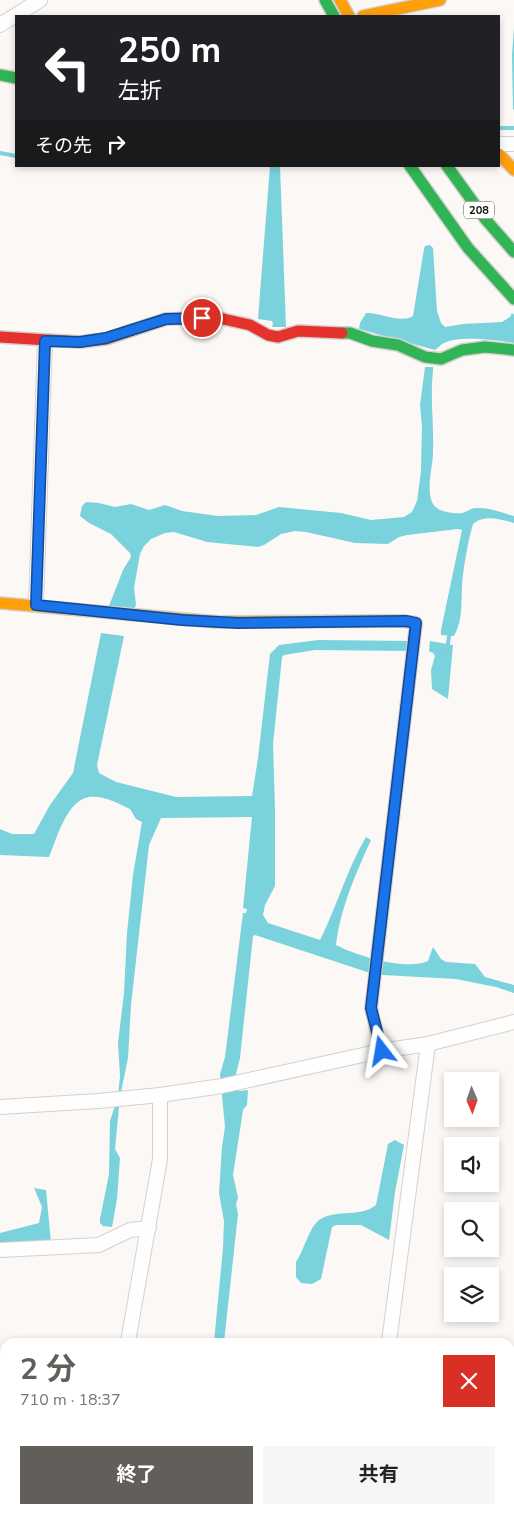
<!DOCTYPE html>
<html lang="ja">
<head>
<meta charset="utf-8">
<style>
  :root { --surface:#fff; --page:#f6f6f6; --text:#222; --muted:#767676; --accent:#625e5a }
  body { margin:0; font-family:"Nunito Sans","Noto Sans JP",sans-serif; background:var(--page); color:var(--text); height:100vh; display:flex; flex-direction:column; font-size:19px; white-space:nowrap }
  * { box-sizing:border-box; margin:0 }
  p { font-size:16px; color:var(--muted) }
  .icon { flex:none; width:28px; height:28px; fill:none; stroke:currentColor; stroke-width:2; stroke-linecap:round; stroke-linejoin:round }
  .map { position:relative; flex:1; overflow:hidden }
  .details { position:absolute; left:0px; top:1338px; width:515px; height:176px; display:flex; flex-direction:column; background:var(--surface); border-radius:15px 15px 0 0; box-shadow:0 2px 8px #0003 }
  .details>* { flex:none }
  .hud { position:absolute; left:15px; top:15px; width:485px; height:152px; border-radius:0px; box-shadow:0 2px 8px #0003; background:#202124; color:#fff; overflow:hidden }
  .needle { width:32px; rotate:178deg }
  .buttons { position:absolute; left:444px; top:1072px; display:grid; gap:10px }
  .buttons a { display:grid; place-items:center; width:55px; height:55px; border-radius:0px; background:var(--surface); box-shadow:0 2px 8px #0003; font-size:25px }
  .pin { position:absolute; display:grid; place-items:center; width:42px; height:42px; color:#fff; margin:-21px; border:2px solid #fff; border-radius:50%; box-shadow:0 1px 5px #0007 }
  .me { position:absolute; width:55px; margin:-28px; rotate:346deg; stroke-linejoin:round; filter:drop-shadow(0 0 4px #0008) }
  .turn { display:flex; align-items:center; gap:18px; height:105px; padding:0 20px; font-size:22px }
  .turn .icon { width:65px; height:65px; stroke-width:2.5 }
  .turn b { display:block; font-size:35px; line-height:42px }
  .then { display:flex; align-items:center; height:48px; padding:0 20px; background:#0003; gap:10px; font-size:19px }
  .round { display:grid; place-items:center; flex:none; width:52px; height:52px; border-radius:0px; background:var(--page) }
  .headline { display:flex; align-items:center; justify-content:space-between; height:85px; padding:0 20px }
  h1 { font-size:30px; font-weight:700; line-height:38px; color:var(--accent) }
  .primary-button { display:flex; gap:10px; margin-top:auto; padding:10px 20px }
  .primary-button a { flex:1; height:58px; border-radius:0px; background:var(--accent); color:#fff; font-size:20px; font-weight:700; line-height:58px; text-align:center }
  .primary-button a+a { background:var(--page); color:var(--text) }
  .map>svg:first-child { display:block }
</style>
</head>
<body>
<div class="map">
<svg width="514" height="1513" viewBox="0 0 514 1513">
  <rect width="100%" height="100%" fill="#fbf8f5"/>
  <g fill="#7ad2dc">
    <polygon points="514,27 514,109 513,110 512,55"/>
    <polygon points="270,166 280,166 286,327 272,327 273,323 272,321 258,319"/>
    <path d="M430 245 433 248 437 311 441 323 445 327 463 324 502 322 510 317 512 313 514 315V343C498 340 459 335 444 343 441 344 438 348 435 350L359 329 360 323 366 313C380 312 400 324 413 316L424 249 425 246Z"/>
    <path d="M425 367H433V371C430 398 434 424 433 452 433 467 426 487 432 502 433 505 436 508 440 510 445 512 456 514 462 513 467 512 471 508 476 508 489 507 502 513 514 516V523C500 519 485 514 473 524 468 541 463 569 462 586 461 604 463 620 454 636L441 635V630L462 530 458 529 407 535 399 537 388 544 355 543 306 532 295 531 281 534 264 545 258 547 207 542 174 532 165 533 151 539 144 546 140 554 134 588 136 604 134 611 109 606 123 570 131 557 130 553 111 534 89 523 80 516 82 506 86 502 99 503 115 507 131 504 149 510 165 505 182 511 218 516 256 515 279 507 341 513 371 520 404 517 412 512 417 501 421 471 422 426 420 405Z"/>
    <path d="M101 633 124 636 97 765 99 773 116 782 176 797 252 796 258 758 270 654 279 645 318 640 411 641V651L315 650 284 655 282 657 273 744 275 809V886L265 905 263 915 268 923 320 940C337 906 347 869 366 837L371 840C356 873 340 909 336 945 357 956 406 971 428 961L433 947 441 959 446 962 475 964 485 977 514 985V993L496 987 456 979 383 975 367 972 255 935 253 936 240 1058 236 1074 239 1091 248 1090 247 1105 243 1110 233 1175 238 1198 236 1204 238 1214 224 1342H214L223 1248 224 1221 219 1193 222 1147 225 1127 220 1074 225 1057 243 913H246L247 909 243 908 252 817 161 818 149 845 131 1005 128 1058 120 1097 115 1149 120 1158 117 1199 112 1227 103 1226 100 1223V1219L109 1174 110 1121 118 1096 120 1076 118 1043 124 993 127 933 133 875 142 822 136 819 130 809C118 803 103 795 89 797 67 800 56 840 49 857L0 855V829L12 834H34L50 805 73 773Z"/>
    <polygon points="430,641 453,645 448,699 432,689 431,670 435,656 433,653 429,651"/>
    <path d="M395 1140 404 1145 395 1192 389 1240 361 1225H336L332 1227 321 1279 312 1284 301 1283 296 1277V1262C303 1252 309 1230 316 1223 331 1207 359 1219 376 1205L388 1144Z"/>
    <polygon points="34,1188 46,1190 51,1243 0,1246 0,1233 39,1223 42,1207"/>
    <polygon points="3,1393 5,1396 5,1473 0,1473 0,1397"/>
  </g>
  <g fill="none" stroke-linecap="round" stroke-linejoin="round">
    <g stroke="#7ad2dc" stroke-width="4">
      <polyline points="499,128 514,128"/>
      <polyline points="0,153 16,156"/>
      <polyline points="447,649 450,631"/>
    </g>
    <g stroke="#d5d1cd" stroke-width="16">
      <g id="street">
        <polyline points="0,25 40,0"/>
        <polyline points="499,144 514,144"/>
        <polyline points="36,605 45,341"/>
        <polyline points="0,1107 98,1101 160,1095 222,1086 381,1051 428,1044 514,1022"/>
        <polyline points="0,1250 99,1245 130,1230 149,1228"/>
        <polyline points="128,1342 160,1159 160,1095"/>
        <polyline points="389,1342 428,1044"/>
        <polyline points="184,1513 185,1509"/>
        <polyline points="367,1513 367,1509"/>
      </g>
    </g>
    <g stroke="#d5d1cd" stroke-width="14">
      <g id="fast">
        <polyline points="325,0 334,16"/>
        <polyline points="0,75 16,78"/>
        <polyline points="410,166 468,248 514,299"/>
        <polyline points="447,166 486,220 514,252"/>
        <polyline points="342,333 350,333 372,341 398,345 425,357 441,359 462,350 485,347 514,350"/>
      </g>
    </g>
    <g stroke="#d5d1cd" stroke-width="14">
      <g id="slow">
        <polyline points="340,0 349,16"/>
        <polyline points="363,16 440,0"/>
        <polyline points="499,154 514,170"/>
        <polyline points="0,603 218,622 403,621"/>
        <polyline points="377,957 371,1008 381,1051"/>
        <polyline points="22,1509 51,1513"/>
      </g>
    </g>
    <g stroke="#d5d1cd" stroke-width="14">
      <g id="jam">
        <polyline points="0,337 80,342 106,339 166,319 219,318 250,325 268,335 278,337 298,331 342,333"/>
        <polyline points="377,957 416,623 403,621"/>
        <polyline points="0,1505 5,1506"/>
      </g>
    </g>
    <use href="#street" stroke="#fefefe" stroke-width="14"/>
    <use href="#fast" stroke="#30b455" stroke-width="11"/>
    <use href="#slow" stroke="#ff9f0a" stroke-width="11"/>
    <use href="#jam" stroke="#e5322d" stroke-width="11"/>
  </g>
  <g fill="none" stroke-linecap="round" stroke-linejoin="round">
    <g stroke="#114b97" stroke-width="12">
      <polyline id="route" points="202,318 166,319 106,338 80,342 45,341 36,605 182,620 238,623 407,621 416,623 371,1008 382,1051"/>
    </g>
    <use href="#route" stroke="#1a73e8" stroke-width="9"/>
  </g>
  <g text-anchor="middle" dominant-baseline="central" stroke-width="4" stroke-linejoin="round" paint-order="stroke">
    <rect fill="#fff" stroke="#585451" stroke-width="1" x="464" y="201.5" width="30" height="17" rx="4"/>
    <g font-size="11" font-weight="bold" fill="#100b07">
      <text x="479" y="210">208</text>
    </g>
  </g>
</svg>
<div class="buttons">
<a><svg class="needle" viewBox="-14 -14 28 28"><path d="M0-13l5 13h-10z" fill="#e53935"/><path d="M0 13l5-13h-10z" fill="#767676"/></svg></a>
<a><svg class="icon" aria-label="sound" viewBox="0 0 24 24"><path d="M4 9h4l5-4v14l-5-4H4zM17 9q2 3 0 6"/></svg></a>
<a><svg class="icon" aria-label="search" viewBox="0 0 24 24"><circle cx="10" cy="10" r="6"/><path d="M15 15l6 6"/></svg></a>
<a><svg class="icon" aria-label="layers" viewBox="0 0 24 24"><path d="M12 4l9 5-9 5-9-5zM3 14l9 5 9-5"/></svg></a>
</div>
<div class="pin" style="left:202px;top:318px;background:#d93025"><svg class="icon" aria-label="arrive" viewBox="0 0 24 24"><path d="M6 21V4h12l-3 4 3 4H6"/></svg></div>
<svg class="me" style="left:382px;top:1051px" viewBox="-20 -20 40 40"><path d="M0-17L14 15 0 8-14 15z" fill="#1a73e8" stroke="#fff" stroke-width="4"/></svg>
<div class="hud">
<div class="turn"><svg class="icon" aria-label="left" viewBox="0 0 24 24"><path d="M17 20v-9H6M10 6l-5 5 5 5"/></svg><div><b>250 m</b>左折</div></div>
<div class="then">その先<svg class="icon" aria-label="right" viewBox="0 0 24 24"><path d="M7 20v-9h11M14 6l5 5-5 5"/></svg></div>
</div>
<section class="details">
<div class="headline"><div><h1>2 分</h1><p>710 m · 18:37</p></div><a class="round" style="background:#d93025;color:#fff"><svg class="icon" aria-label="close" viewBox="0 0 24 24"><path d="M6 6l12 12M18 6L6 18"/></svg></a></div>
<div class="primary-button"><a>終了</a><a>共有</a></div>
</section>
</div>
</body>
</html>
